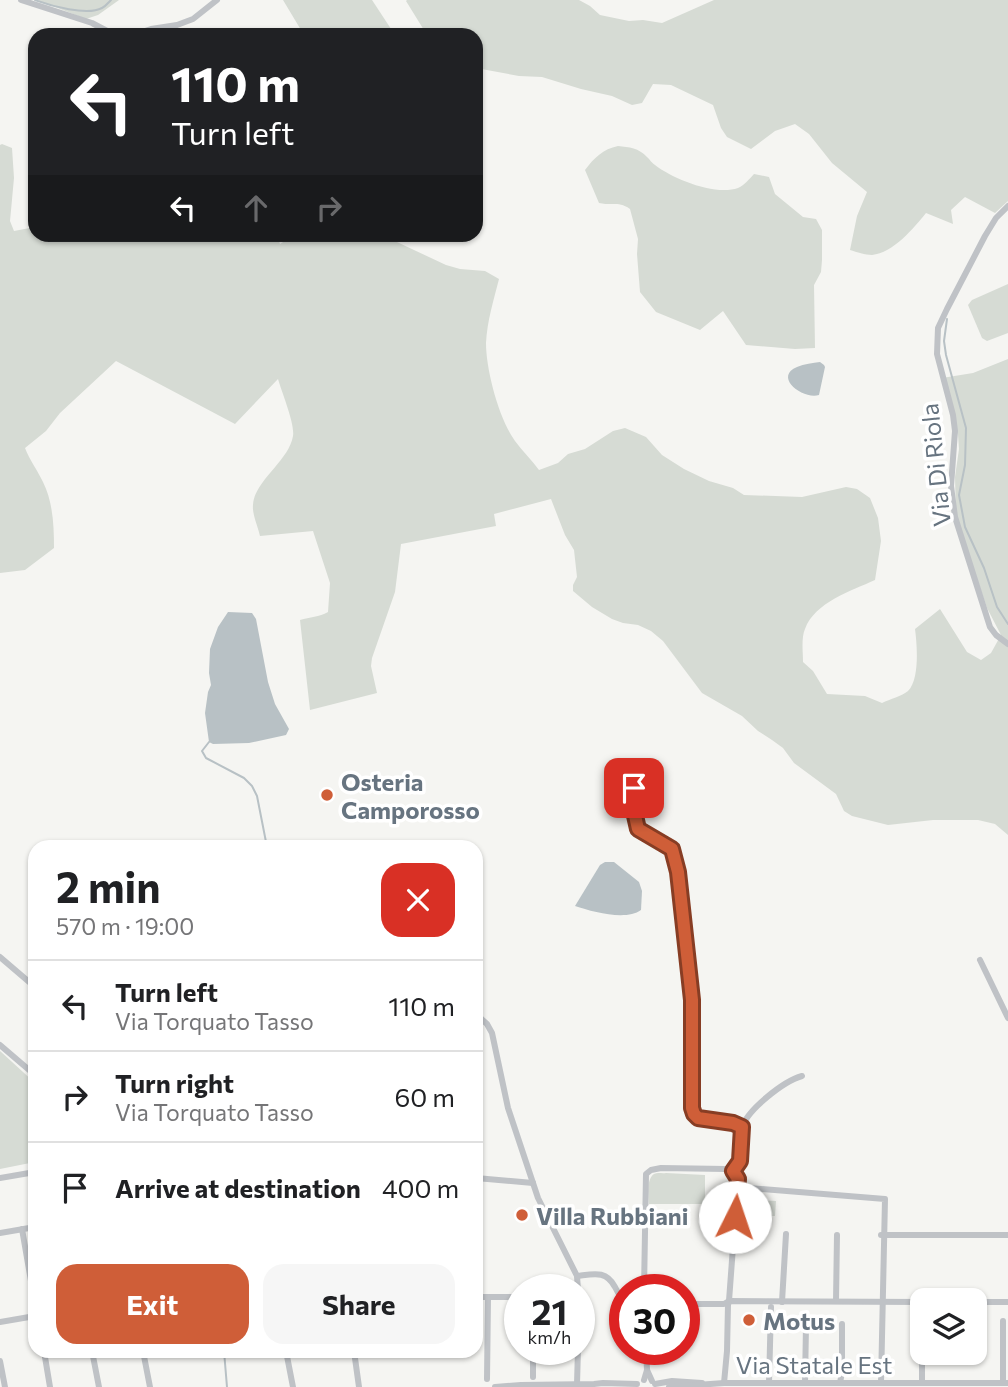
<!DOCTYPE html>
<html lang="en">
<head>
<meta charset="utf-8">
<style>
  :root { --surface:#fff; --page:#f6f6f6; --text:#202124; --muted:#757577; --line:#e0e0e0; --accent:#cf5e38 }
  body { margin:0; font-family:Commissioner,sans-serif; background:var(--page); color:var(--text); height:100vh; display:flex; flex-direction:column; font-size:26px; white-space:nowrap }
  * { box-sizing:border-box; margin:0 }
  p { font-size:23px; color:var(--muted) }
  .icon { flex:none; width:38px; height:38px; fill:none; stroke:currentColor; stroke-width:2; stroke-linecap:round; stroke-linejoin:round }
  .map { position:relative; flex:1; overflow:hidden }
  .details { position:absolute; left:28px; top:840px; width:455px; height:518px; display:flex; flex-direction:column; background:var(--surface); border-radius:21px; box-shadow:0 2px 5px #0004 }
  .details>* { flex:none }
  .top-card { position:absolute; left:28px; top:28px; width:455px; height:214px; border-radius:21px; box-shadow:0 2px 5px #0004; background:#202124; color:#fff; overflow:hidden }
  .fabs { position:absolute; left:910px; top:1288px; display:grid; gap:14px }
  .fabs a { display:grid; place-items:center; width:77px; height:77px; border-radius:14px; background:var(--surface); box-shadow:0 2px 5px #0004; font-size:35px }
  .speed { position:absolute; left:504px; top:1274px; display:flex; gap:14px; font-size:35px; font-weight:700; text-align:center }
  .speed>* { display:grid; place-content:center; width:91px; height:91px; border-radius:50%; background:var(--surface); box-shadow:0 2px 5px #0004; line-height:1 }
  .speed small { font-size:18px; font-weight:400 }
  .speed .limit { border:10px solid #d22; background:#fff; color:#111 }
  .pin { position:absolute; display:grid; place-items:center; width:60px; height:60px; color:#fff; margin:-30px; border-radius:14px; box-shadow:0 4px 10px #0006 }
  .me { position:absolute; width:77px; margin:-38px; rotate:4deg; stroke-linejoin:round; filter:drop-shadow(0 0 5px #0008) }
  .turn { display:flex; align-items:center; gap:24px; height:147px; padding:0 28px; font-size:32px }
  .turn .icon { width:91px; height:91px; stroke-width:2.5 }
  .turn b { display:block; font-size:49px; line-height:60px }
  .lanes { display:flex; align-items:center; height:66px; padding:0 28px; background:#0003; justify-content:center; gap:35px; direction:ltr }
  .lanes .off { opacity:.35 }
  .round { display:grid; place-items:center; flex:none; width:74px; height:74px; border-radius:21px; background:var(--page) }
  .overview { display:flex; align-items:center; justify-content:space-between; height:119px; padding:0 28px }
  h1 { font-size:42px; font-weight:700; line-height:52px }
  .primary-button { display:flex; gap:14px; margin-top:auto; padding:14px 28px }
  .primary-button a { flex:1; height:80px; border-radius:21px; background:var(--accent); color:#fff; font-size:28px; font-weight:700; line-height:80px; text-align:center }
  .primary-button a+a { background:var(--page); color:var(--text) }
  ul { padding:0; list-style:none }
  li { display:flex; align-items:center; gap:21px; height:91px; padding:0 28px; border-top:2px solid var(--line) }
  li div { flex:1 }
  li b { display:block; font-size:26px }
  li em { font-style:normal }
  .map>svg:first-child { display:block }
</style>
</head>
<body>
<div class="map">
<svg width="1008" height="1387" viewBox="0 0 1008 1387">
  <rect width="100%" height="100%" fill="#f5f5f2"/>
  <g fill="#d6dbd4">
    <polygon points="37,0 119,0 98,15 86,19"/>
    <polygon points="283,0 372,0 395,35 304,35"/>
    <path d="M407 0H579L590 6 600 15 629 21 643 20 662 23 714 0H1008V201L995 213 965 197 951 210 953 224 926 213C914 228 893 253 872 255 865 255 857 252 850 250L857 216 867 192 832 163 809 134 795 124 775 131 751 149 727 137 721 128 713 105 671 85 653 84 642 103 632 105 612 96 581 89 542 77 519 76 476 68V35H427L406 1Z"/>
    <path d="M2 144 12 148 14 178 10 221 14 231 35 227V234L277 235 280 244 294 235H382L446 265 460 269 485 271 499 279C494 299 487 321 486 343 486 370 499 419 515 441 522 451 532 460 539 470L558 463 568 454 585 449 613 431 625 428 646 437 662 455 684 469 709 481 733 488 744 495 802 497 846 487 857 489 870 498 878 518 881 541 875 580C851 591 815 602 805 629 801 638 803 652 803 662L813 671 827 694 865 696 882 703C890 699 902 696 908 691 920 679 917 644 915 629L940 609 967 652 981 660 991 653 1001 635 987 608 956 516 955 477 959 449 958 435 942 378 973 373 1008 359V835L995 824 978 820H933L888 825 852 816 844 811 836 794 794 763 783 748 772 740 758 731 742 716 702 693 663 641 651 631 638 625 623 623 612 619 592 607 573 591V585L577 577 574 550 565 535 551 499 494 514 496 526 401 544 395 592 372 658 371 666 377 693 310 710 300 620C310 617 319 617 328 612L330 583 313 531 260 536C258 527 252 514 253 505 254 481 289 461 293 436 295 424 282 393 278 379L235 424 116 361 60 413 46 431 25 448C30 461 38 471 43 482 53 502 54 526 54 548L25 570 0 573V145Z"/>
    <path d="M618 146C629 147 639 148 647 157 652 162 650 161 655 165 673 179 715 196 738 188 745 185 749 179 754 174L769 177 775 194 803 217 816 219 822 230V260L821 272 814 285 815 348 795 349 746 345 723 311 700 330 656 312 640 292 637 254 638 239 630 209C618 201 613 206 599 203L585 170C594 158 603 149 618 146Z"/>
    <polygon points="1008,284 1008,333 987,341 982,338 968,305 972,300"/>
    <polygon points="0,1051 35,1083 35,1162 0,1169"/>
    <path d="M666 1173 705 1175V1204H649C649 1196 646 1179 654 1174 658 1172 662 1174 666 1173Z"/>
    <polygon points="747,1193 755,1193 755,1200 776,1201 775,1216 739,1215 740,1198"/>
  </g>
  <g fill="#b8c1c5">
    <path d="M820 362 824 365 825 367 819 395C803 400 773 377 797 367 804 364 813 363 820 362Z"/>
    <polygon points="228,612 252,613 256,619 268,682 275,704 289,729 286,735 249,743 213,744 209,742 205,713 208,692 211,685 209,673 210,649 218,627"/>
    <path d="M605 862H614L639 882 642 891 641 910C626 921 593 912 575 906L600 865Z"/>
  </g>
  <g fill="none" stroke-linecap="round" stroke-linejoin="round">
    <g stroke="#b8c1c5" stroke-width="2">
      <path d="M35 0C51 6 87 16 102 8 106 6 108 3 111 0"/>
      <polyline points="947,319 944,341 946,355 966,428 965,465 959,495 965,527 984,568 997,607 1008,624"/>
      <polyline points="209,742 202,751 206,758 244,778 252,786 257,796 267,847"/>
      <polyline points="224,1351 227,1387"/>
    </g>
    <g stroke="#bfc2c6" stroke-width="6">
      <polyline points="21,0 92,23 109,32 125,35"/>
      <polyline points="133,35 151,29 177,25 193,19 217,0"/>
      <polyline points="1008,206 996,218 985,236 947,309 938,328 937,354 953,415 955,431 951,486 955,517 990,627 996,635 1008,644"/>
      <path d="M645 781C637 786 632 789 631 798L638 829 643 833 672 849 678 872 692 1001V1108L694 1114 698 1118 733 1123 742 1127"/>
      <polyline points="0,957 35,987"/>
      <polyline points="980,960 1008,1018"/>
      <polyline points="476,1014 487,1024 492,1033 508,1108 538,1198 577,1276 578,1290"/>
      <polyline points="0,1045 35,1075"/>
      <path d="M733 1171C744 1154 739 1147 742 1129 745 1111 784 1081 802 1076"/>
      <polyline points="0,1178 35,1172"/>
      <polyline points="476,1178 533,1183"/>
      <polyline points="737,1187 885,1199 881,1383"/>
      <polyline points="22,1229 35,1304"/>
      <polyline points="0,1233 35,1227"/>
      <polyline points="881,1235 1008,1235"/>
      <path d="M577 1276C594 1274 606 1270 615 1287 618 1293 620 1297 625 1302"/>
      <polyline points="644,1290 646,1174 651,1170 661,1168 726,1169 733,1171"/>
      <polyline points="476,1297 520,1297"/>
      <polyline points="836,1301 837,1235"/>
      <polyline points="782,1302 786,1234"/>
      <polyline points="975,1302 1008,1302"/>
      <polyline points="684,1304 724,1304 729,1301 922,1302"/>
      <polyline points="0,1322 35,1316"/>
      <polyline points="533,1349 533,1377"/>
      <polyline points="646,1349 647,1370 652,1381"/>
      <polyline points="44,1351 50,1387"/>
      <polyline points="92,1351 99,1387"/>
      <polyline points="143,1351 150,1387"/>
      <polyline points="286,1351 293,1387"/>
      <polyline points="354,1351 359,1387"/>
      <polyline points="0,1361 5,1387"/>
      <polyline points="487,1379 488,1297"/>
      <polyline points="644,1380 647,1370"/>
      <polyline points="724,1383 727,1351 728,1305 729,1301 738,1179 733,1171"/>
      <polyline points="769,1383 771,1307"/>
      <polyline points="805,1383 806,1325"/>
      <polyline points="840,1383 842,1372 842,1324"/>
      <polyline points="922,1383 922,1320"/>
      <polyline points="1003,1383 1003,1321"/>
      <polyline points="577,1384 578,1349"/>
      <polyline points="655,1384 672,1381 702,1383"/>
      <polyline points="495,1387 521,1385 594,1384 603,1383 637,1384"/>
      <polyline points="669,1387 724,1383 1008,1383"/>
    </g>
  </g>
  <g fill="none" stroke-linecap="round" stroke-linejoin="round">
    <g stroke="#873d24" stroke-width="18">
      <polyline id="route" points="634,788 631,793 631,798 638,829 672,849 678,872 692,1000 692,1108 694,1114 698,1118 733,1123 742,1127 740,1161 733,1171 738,1179 735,1217"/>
    </g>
    <use href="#route" stroke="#cf5e38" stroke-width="12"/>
  </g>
  <g fill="#cf5e38" stroke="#fff" stroke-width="2.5">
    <circle cx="327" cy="795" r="7"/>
    <circle cx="522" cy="1215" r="7"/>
    <circle cx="749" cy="1320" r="7"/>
  </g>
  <g text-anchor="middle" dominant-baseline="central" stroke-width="7" stroke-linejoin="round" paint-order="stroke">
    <g font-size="24" fill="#677480" stroke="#fff">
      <text transform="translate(935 465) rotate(-96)">Via Di Riola</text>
      <text x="814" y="1364">Via Statale Est</text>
    </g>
    <g font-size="24" font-weight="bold" fill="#677480" stroke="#fff" text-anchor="start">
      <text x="341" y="781">Osteria<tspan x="341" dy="28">Camporosso</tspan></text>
      <text x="536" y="1215">Villa Rubbiani</text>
      <text x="763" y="1320">Motus</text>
    </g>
  </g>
</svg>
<div class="fabs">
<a><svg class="icon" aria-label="layers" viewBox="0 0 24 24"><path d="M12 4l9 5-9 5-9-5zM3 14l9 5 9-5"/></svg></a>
</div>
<div class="speed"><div>21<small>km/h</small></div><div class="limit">30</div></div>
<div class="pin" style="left:634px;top:788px;background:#d93025"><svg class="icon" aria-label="arrive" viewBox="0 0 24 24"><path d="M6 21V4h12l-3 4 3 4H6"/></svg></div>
<svg class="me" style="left:735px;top:1217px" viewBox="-20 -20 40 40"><circle r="19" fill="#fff"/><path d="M0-13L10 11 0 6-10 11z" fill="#cf5e38"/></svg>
<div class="top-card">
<div class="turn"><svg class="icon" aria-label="left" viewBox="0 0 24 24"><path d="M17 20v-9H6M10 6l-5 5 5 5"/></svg><div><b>110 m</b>Turn left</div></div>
<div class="lanes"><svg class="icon" aria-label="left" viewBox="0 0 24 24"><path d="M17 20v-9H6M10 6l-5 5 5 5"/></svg><svg class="icon off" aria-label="ahead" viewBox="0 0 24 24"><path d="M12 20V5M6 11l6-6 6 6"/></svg><svg class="icon off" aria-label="right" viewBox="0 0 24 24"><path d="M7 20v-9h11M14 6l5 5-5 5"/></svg></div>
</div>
<section class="details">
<div class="overview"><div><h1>2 min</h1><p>570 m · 19:00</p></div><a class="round" style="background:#d93025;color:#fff"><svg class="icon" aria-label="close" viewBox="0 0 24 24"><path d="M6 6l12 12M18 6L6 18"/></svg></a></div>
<ul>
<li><svg class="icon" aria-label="left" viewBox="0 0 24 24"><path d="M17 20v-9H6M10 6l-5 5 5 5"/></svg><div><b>Turn left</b><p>Via Torquato Tasso</p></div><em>110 m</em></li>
<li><svg class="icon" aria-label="right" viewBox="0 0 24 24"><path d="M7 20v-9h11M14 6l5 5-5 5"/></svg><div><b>Turn right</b><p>Via Torquato Tasso</p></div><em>60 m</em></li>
<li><svg class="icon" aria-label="arrive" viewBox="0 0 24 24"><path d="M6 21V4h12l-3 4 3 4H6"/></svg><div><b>Arrive at destination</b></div><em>400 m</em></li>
</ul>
<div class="primary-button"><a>Exit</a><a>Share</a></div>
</section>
</div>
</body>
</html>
